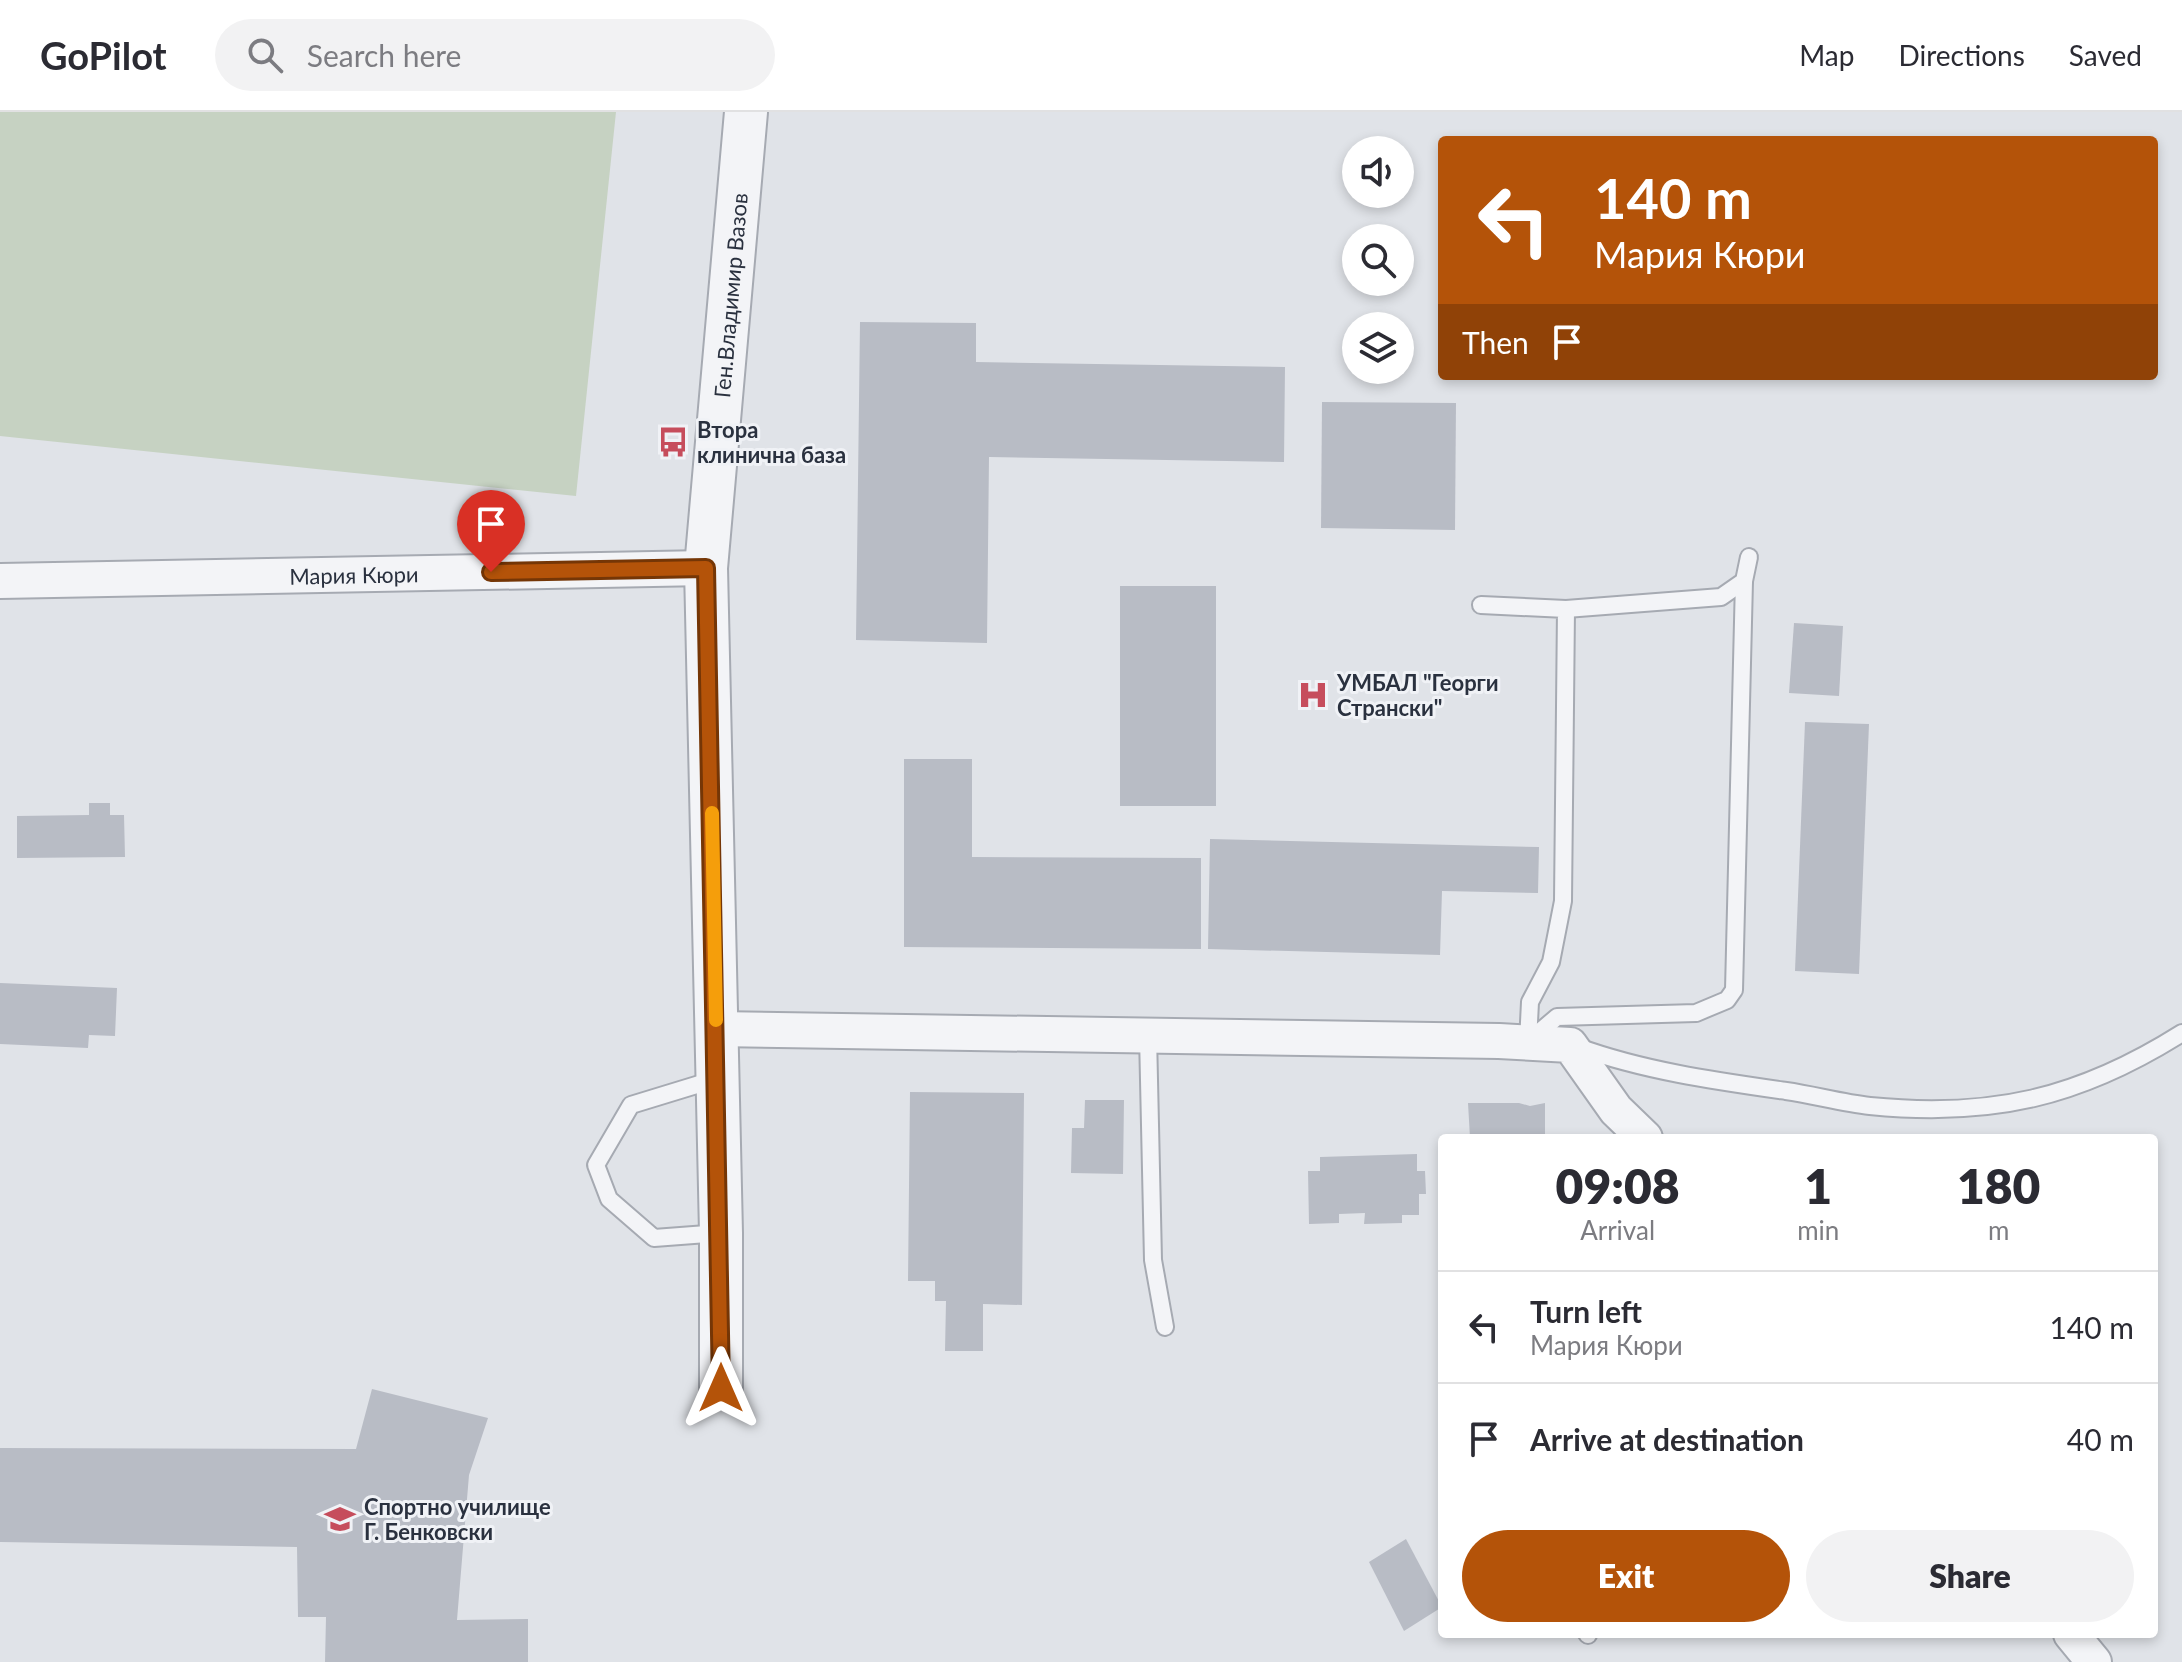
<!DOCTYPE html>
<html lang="en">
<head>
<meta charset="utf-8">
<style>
  :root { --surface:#fff; --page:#f2f2f3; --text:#2b2b33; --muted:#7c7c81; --line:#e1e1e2; --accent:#b45309 }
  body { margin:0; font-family:Lato,sans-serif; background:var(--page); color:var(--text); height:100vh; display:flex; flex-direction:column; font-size:30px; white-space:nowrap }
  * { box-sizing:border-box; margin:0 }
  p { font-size:26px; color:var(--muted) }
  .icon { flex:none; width:44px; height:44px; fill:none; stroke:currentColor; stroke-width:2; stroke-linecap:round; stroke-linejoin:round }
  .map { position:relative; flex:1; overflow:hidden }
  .side { position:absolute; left:1438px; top:1022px; width:720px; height:504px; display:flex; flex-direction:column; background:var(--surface); border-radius:8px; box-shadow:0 4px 12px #0003 }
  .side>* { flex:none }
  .banner { position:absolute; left:1438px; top:24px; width:720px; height:244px; border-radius:8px; box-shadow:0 4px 12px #0003; background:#b45309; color:#fff; overflow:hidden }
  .buttons { position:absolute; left:1342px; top:24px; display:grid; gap:16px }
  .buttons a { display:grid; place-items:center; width:72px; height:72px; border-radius:50%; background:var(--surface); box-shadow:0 4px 12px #0003; font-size:40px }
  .pin { position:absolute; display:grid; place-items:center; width:68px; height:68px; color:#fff; margin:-82px -34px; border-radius:50% 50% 50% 0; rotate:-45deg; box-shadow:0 0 8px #0007 }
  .pin .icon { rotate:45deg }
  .me { position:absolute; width:88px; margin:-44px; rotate:0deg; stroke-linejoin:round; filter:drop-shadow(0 0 6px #0008) }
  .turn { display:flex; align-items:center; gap:28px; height:168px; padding:0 24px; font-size:36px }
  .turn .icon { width:104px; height:104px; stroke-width:2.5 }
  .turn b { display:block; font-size:56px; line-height:68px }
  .then { display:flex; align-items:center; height:76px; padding:0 24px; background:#0003; gap:16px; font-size:30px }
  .eta { display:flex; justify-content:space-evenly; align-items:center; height:136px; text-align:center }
  .eta b { font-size:48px; font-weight:800; line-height:56px }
  .action { display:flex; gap:16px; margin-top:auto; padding:16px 24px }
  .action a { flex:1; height:92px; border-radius:48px; background:var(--accent); color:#fff; font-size:32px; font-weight:800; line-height:92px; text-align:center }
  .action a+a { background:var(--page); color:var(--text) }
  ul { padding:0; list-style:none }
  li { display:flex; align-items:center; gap:24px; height:112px; padding:0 24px; border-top:2px solid var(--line) }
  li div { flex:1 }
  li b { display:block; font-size:30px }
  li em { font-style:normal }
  header { display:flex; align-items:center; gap:48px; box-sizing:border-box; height:112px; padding:0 40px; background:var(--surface); border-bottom:2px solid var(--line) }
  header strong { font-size:38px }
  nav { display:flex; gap:44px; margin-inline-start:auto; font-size:28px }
  .search { width:560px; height:72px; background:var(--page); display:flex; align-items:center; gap:20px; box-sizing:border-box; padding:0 28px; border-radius:44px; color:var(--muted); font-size:30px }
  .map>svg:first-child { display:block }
</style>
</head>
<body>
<header>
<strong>GoPilot</strong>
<div class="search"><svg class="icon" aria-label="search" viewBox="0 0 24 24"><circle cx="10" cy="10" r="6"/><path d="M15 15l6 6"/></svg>Search here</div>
<nav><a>Map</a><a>Directions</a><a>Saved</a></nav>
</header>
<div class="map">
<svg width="2182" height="1550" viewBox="0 0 2182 1550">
  <rect width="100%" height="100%" fill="#e0e3e8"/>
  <polygon fill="#c6d2c2" points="0,0 616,0 576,384 0,324"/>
  <g fill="#b8bcc5">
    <polygon points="860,210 976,211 976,250 1285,255 1284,350 989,345 987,531 856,528"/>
    <polygon points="1322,290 1456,291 1455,418 1321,416"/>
    <rect x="1120" y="474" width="96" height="220"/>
    <polygon points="1794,511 1843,514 1839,584 1789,581"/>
    <polygon points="1805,610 1869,612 1859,862 1795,859"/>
    <polygon points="904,647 972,647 972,745 1201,746 1201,837 904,835"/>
    <polygon points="89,691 110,691 110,703 124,703 125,745 17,746 17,704 89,703"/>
    <polygon points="1210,727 1539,735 1538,781 1442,779 1440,843 1208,837"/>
    <polygon points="0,871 117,876 115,924 89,923 88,936 0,932"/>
    <polygon points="910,980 1024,981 1022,1193 983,1192 983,1239 945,1239 946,1189 935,1189 935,1169 908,1169"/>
    <polygon points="1085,988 1124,988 1123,1062 1071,1061 1072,1016 1084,1016"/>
    <polygon points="1468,991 1519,991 1530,994 1545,991 1545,1026 1470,1026"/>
    <polygon points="1417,1042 1417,1059 1425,1059 1426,1082 1419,1082 1419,1103 1402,1103 1402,1111 1364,1112 1365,1101 1339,1102 1339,1111 1309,1112 1308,1059 1320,1059 1320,1045"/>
    <polygon points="372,1277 488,1306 469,1363 457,1508 528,1507 528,1550 325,1550 326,1505 298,1505 297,1435 0,1430 0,1336 356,1337"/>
    <polygon points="1406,1427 1442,1495 1404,1519 1369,1450"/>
  </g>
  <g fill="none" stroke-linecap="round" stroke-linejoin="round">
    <g stroke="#a6aab2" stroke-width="20">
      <g id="service">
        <polyline points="1481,493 1566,497 1563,789 1551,850 1530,890 1528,930"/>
        <polyline points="1566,497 1721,485 1744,469 1749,445"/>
        <polyline points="1148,923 1153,1148 1165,1215"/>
        <polyline points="1529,929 1557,905 1696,901 1727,888 1734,878 1744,469"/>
        <path d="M1578 935C1644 959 1716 969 1786 979 1814 983 1842 991 1870 994 1991 1006 2079 986 2182 921"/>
        <polyline points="716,967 631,993 596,1053 609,1087 654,1126 720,1121"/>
        <polyline points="1587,1522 1588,1523"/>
      </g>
    </g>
    <g stroke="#a6aab2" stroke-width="38">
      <g id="minor">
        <path id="s1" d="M0 469 706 456"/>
        <polyline points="716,917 1499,929 1570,933 1616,998 1645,1026"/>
        <polyline points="2071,1522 2094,1550"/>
      </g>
    </g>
    <g stroke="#a6aab2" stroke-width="46">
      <g id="tertiary">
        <path id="s2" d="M721 1276V1121L706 456 746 0"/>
      </g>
    </g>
    <use href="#service" stroke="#f3f4f7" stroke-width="16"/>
    <use href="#minor" stroke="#f3f4f7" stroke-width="34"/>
    <use href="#tertiary" stroke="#f3f4f7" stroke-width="42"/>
  </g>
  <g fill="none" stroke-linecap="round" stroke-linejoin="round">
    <g stroke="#753606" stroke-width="20">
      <polyline id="route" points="491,460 706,456 721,1276"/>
    </g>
    <use href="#route" stroke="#b45309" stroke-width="14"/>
    <polyline stroke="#f59e0b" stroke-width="14" points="712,701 716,908"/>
  </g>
  <defs>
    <g id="bus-bare" transform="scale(2.4)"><path d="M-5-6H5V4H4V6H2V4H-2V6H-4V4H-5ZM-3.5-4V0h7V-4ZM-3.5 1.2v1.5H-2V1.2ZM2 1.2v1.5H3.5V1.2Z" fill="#c64d5c" stroke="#f0f2f6" stroke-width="2.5" paint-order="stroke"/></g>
    <g id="hospital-bare" transform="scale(2.4)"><path d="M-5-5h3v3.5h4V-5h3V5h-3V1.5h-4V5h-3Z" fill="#c64d5c" stroke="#f0f2f6" stroke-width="2.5" paint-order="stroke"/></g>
    <g id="school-bare" transform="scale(2.4)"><path d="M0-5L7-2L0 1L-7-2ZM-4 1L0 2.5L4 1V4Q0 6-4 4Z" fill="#c64d5c" stroke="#f0f2f6" stroke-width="2.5" paint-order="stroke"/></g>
  </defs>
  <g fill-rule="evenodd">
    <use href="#bus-bare" x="673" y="330"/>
    <use href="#hospital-bare" x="1313" y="583"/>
    <use href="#school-bare" x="340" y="1407"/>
  </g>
  <g text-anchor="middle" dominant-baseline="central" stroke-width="6" stroke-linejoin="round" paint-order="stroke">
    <g font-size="22" fill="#2a313f" stroke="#f0f2f6">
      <text stroke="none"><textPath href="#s2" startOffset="1094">Ген.Владимир Вазов</textPath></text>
      <text stroke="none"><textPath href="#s1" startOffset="354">Мария Кюри</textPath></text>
    </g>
    <g font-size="22" font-weight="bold" fill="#2a313f" stroke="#f0f2f6" text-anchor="start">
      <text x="697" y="317">Втора<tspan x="697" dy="25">клинична база</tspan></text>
      <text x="1337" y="570">УМБАЛ "Георги<tspan x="1337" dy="25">Странски"</tspan></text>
      <text x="364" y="1394">Спортно училище<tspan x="364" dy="25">Г. Бенковски</tspan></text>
    </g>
  </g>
</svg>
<div class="buttons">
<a><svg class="icon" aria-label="sound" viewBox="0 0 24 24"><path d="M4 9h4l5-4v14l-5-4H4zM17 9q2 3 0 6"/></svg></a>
<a><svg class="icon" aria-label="search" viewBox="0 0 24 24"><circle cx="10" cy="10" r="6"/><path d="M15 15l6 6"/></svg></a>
<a><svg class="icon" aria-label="layers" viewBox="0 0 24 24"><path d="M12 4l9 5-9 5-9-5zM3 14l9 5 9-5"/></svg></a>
</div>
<div class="pin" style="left:491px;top:460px;background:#d93025"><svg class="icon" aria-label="arrive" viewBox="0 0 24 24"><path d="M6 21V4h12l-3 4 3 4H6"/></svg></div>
<svg class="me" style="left:721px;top:1276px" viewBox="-20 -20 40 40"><path d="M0-17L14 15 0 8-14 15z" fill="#b45309" stroke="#fff" stroke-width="4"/></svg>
<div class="banner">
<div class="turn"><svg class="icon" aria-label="left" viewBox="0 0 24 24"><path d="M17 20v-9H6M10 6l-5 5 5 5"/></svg><div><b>140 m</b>Мария Кюри</div></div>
<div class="then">Then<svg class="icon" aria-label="arrive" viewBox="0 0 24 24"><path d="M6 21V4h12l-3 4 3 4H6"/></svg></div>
</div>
<section class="side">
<div class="eta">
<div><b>09:08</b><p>Arrival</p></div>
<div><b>1</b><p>min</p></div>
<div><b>180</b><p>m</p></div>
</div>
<ul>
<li><svg class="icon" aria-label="left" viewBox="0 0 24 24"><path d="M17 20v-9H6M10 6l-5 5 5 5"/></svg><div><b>Turn left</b><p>Мария Кюри</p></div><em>140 m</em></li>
<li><svg class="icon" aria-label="arrive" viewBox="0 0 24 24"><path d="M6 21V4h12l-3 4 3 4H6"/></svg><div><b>Arrive at destination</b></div><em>40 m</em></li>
</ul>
<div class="action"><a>Exit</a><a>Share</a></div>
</section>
</div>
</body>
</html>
